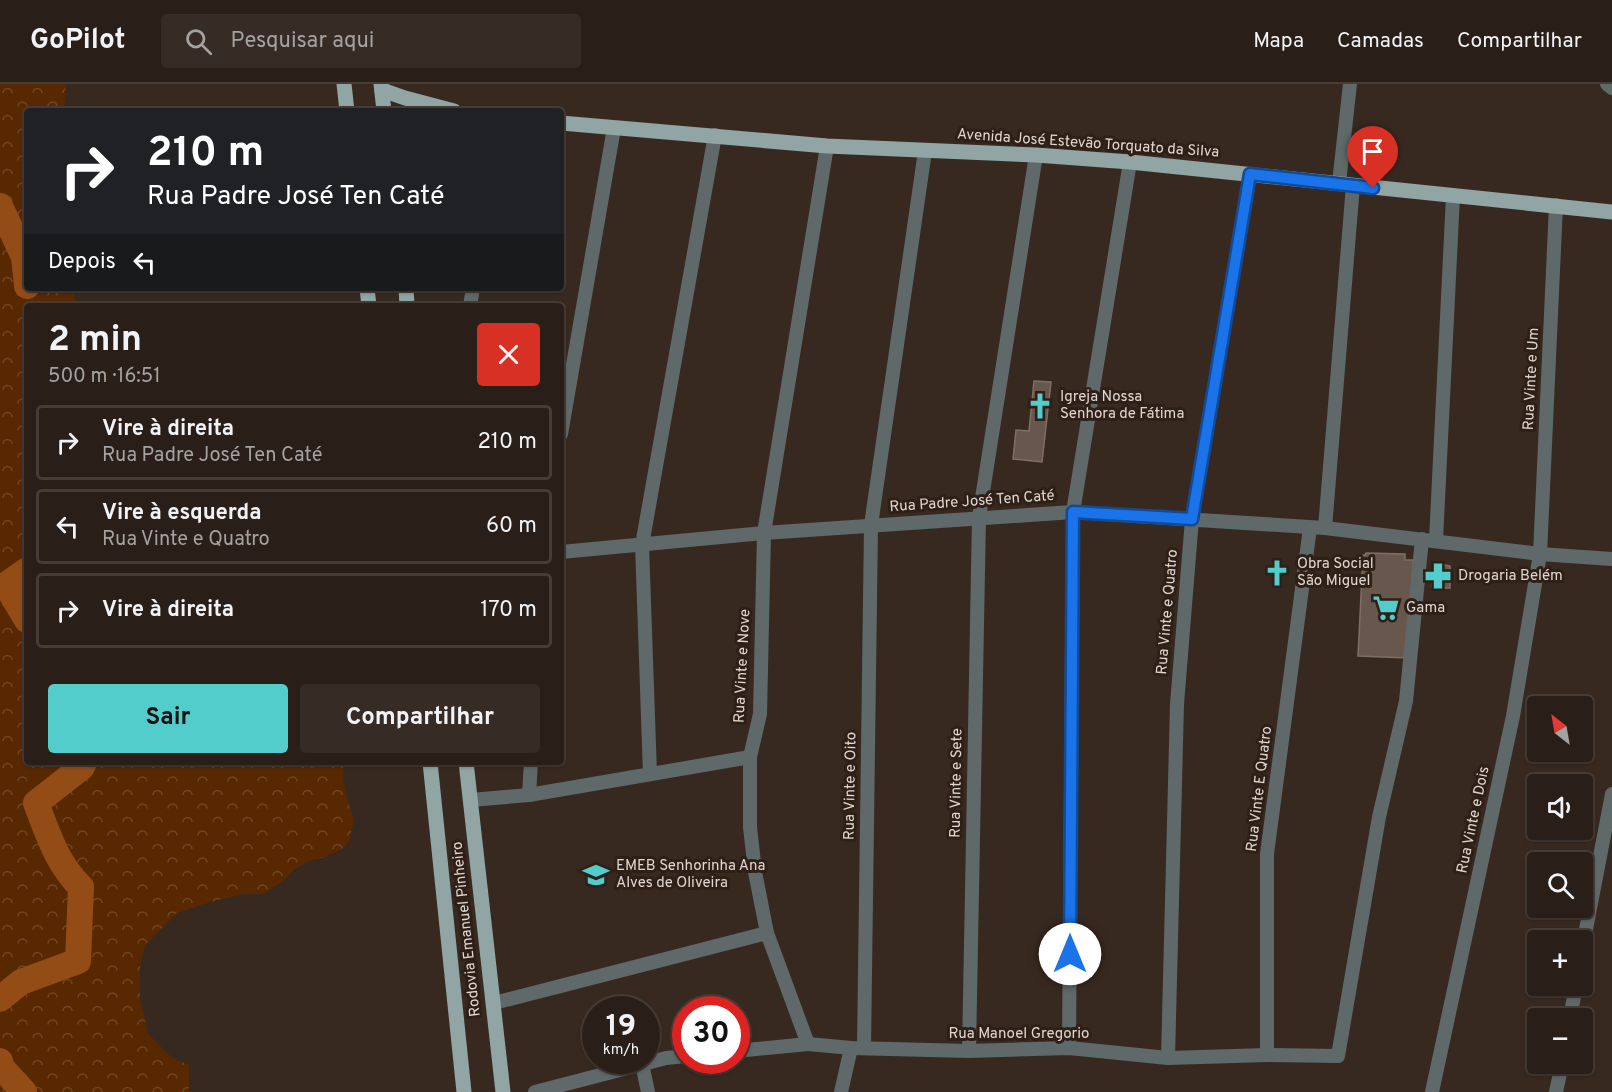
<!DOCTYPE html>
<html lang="pt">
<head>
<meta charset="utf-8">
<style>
  :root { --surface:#2a1f18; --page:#362c25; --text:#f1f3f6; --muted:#a5a2a2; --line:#463d37; --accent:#53cdcb }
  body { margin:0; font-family:Overpass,sans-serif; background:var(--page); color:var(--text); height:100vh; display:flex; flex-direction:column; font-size:22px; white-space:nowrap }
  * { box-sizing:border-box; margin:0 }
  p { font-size:20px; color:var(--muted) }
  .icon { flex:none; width:33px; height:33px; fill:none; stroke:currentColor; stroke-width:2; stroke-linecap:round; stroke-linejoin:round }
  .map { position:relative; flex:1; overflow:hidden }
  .details { position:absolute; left:24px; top:219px; width:540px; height:462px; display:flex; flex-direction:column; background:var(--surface); border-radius:6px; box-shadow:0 2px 4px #0004,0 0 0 2px var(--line) }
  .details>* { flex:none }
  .guide { position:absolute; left:24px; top:24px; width:540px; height:183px; border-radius:6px; box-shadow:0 2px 4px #0004,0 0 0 2px var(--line); background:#202124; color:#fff; overflow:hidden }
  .needle { width:39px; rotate:329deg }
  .controls { position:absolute; left:1527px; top:612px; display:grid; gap:12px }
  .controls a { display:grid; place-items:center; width:66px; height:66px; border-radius:6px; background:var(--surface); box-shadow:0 2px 4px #0004,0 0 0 2px var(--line); font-size:30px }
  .speed { position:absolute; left:582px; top:912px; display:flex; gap:12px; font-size:30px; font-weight:700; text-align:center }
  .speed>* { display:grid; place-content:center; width:78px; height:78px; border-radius:50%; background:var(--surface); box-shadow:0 2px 4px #0004,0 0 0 2px var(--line); line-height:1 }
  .speed small { font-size:15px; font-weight:400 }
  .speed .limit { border:9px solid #d22; background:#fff; color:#111 }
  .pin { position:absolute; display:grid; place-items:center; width:51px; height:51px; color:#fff; margin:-62px -26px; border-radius:50% 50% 50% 0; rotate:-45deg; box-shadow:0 0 6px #0007 }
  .pin .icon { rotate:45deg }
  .me { position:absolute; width:66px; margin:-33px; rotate:0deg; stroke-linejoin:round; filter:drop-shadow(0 0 4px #0008) }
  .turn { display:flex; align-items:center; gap:21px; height:126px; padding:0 24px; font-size:27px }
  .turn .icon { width:78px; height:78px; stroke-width:2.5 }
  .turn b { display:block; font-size:42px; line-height:51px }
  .then { display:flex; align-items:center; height:57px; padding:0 24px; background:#0003; gap:12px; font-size:22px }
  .round { display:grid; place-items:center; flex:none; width:63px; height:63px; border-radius:6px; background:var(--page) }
  .head { display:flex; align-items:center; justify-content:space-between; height:102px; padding:0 24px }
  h1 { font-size:36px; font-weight:700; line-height:45px }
  .action { display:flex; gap:12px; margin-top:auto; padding:12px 24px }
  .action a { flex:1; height:69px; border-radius:6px; background:var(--accent); color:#111; font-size:24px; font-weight:700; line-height:69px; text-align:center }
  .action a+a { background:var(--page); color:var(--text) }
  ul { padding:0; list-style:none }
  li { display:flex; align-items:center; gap:18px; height:75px; margin:0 12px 9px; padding:0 12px; border:3px solid var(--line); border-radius:6px }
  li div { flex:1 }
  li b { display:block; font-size:22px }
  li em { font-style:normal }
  header { display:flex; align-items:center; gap:36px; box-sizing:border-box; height:84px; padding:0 30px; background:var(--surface); border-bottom:2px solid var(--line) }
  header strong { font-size:28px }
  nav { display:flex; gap:33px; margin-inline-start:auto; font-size:21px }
  .search { width:420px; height:54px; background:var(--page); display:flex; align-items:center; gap:15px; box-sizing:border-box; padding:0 21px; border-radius:6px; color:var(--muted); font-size:22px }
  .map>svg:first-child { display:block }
</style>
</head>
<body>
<header>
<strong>GoPilot</strong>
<div class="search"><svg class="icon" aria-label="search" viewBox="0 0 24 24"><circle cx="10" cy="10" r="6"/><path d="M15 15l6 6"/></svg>Pesquisar aqui</div>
<nav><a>Mapa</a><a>Camadas</a><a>Compartilhar</a></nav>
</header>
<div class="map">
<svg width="1612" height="1008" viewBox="0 0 1612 1008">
  <defs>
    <pattern id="forest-crowns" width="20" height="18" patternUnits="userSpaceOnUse" patternTransform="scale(1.5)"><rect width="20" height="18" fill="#582801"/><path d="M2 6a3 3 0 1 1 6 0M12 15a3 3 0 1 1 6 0" fill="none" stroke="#704625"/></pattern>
  </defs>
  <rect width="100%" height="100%" fill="#382920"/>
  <polygon fill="url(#forest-crowns)" points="0,0 66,0 64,27 27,27 27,204 74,204 76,222 27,222 27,678 344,678 343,693 346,712 354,736 349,757 343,764 325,773 309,777 295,785 283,797 263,810 243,810 210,818 177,829 145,861 140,883 140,915 148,950 172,974 189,981 189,1008 0,1008"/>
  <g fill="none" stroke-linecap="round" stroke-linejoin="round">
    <g stroke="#944c17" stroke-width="26">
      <polyline points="0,122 24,173 27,202"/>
      <polyline points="27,486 6,501 27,536"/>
      <path d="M0 915 21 898 78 877 81 803C57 780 48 750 36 719L82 683 84 678"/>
      <polyline points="0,977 2,984 24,1008"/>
    </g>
  </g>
  <g fill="#68574d" stroke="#806e64" stroke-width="1.5">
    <polygon points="1034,297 1051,298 1042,378 1013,375 1016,346 1029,347"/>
    <polygon points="1366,469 1405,470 1405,476 1413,476 1409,574 1358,572 1363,471 1365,471"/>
    <polygon points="1433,481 1444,481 1443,504 1432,503"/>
    <polygon points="1444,481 1450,482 1450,504 1443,504"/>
  </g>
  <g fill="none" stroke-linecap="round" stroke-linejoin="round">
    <g stroke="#5f6969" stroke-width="14">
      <polyline points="1607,0 1612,4"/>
      <polyline points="1339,99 1350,0"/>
      <polyline points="470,222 473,204"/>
      <polyline points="561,350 614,44"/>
      <polyline points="1325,444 1353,101"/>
      <polyline points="1436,456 1453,112"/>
      <polyline points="561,468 764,449 1073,428 1325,444 1540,470 1612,475"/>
      <polyline points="650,690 642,461 715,51"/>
      <polyline points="529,711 531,678"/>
      <polyline points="471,716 529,711 750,673"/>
      <polyline points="1582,866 1612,710"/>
      <polyline points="494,919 767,849"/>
      <polyline points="1570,934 1576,902"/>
      <polyline points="808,960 767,849 755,788 750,743 750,673 760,630 764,449 827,62"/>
      <polyline points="864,964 871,441 925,67"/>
      <polyline points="1069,964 1073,428 1130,78"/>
      <polyline points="736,967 808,960 851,964 969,967 1069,964 1168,974 1267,971 1338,972 1379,733 1406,617 1422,455"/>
      <polyline points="969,967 979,433 1036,71"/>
      <polyline points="1267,971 1267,770 1310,444"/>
      <polyline points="1168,974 1177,620 1192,435 1250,90"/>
      <polyline points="642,980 648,1008"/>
      <polyline points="535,1008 666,974 686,972"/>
      <polyline points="841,1008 851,964"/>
      <polyline points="1432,1008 1513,632 1540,470 1556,121"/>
      <polyline points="1556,1008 1562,980"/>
    </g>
    <g stroke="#90a5a4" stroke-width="15">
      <polyline points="344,0 347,27"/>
      <polyline points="381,0 384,27"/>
      <polyline points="382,6 405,14 454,27"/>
      <polyline points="561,39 827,62 1036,71 1130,78 1612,128"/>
      <polyline points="367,204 369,222"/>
      <polyline points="406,204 407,222"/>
      <polyline points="430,678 464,1008"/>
      <polyline points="466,678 503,1008"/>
    </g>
  </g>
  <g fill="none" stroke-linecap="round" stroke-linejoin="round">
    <g stroke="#114b97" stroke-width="15">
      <polyline id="route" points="1070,870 1073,428 1192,435 1250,90 1373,104"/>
    </g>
    <use href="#route" stroke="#1a73e8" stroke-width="10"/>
  </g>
  <defs>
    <g id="church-bare" transform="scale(2.07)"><path d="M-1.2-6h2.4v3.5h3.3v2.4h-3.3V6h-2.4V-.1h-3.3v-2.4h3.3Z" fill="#53cdcb" stroke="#2e1f17" stroke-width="2.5" paint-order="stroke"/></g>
    <g id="pharmacy-bare" transform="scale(2.07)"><path d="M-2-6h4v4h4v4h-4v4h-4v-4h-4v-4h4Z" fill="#53cdcb" stroke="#2e1f17" stroke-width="2.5" paint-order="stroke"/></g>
    <g id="supermarket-bare" transform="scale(2.07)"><path d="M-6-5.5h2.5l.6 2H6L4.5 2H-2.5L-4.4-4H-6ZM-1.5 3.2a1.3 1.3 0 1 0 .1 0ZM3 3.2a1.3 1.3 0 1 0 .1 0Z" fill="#53cdcb" stroke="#2e1f17" stroke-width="2.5" paint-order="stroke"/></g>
    <g id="school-bare" transform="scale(2.07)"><path d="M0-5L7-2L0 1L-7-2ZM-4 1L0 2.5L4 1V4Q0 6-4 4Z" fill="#53cdcb" stroke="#2e1f17" stroke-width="2.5" paint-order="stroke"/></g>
  </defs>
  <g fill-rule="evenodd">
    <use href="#church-bare" x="1040" y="322"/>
    <use href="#church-bare" x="1277" y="489"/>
    <use href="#pharmacy-bare" x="1438" y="492"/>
    <use href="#supermarket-bare" x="1386" y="524"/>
    <use href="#school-bare" x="596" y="791"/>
  </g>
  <g text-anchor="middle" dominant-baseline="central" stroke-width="6" stroke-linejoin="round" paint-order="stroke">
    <g font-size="15" fill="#e0d6d0" stroke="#2e1f17">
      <text transform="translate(1088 60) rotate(4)">Avenida José Estevão Torquato da Silva</text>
      <text transform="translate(1532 295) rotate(-87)">Rua Vinte e Um</text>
      <text transform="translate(972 418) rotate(-4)">Rua Padre José Ten Caté</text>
      <text transform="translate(1168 528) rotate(-85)">Rua Vinte e Quatro</text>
      <text transform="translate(743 582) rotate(-87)">Rua Vinte e Nove</text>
      <text transform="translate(957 699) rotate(-89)">Rua Vinte e Sete</text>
      <text transform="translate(851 702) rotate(-89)">Rua Vinte e Oito</text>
      <text transform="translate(1260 705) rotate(-83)">Rua Vinte E Quatro</text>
      <text transform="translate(1474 736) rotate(-78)">Rua Vinte e Dois</text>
      <text transform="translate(467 845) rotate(-96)">Rodovia Emanuel Pinheiro</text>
      <text x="1019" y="950">Rua Manoel Gregorio</text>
    </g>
    <g font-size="15" fill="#e0d6d0" stroke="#2e1f17" text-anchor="start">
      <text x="1060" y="313">Igreja Nossa<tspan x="1060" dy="17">Senhora de Fátima</tspan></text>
      <text x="1297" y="480">Obra Social<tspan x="1297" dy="17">São Miguel</tspan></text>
      <text x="1458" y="492">Drogaria Belém</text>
      <text x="1406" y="524">Gama</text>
      <text x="616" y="782">EMEB Senhorinha Ana<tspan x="616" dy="17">Alves de Oliveira</tspan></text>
    </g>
  </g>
</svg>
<div class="controls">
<a><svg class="needle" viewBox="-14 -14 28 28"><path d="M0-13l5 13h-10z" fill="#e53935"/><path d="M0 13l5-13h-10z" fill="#a5a2a2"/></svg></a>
<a><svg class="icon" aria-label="sound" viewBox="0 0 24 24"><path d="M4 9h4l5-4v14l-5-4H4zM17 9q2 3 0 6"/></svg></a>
<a><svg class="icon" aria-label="search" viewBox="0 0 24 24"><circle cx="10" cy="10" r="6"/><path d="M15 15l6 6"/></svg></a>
<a>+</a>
<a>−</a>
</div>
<div class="speed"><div>19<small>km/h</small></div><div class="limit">30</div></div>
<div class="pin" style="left:1373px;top:104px;background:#d93025"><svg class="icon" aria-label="arrive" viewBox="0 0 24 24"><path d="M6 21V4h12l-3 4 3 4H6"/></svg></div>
<svg class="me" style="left:1070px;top:870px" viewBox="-20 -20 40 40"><circle r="19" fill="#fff"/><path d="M0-13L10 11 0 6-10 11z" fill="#1a73e8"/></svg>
<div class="guide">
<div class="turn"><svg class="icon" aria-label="right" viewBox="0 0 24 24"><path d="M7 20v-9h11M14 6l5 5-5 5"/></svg><div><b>210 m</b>Rua Padre José Ten Caté</div></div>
<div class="then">Depois<svg class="icon" aria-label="left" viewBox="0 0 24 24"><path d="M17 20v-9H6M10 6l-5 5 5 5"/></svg></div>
</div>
<section class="details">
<div class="head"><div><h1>2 min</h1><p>500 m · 16:51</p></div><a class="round" style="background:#d93025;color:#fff"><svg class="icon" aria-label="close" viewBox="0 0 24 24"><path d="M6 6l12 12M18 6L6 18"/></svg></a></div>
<ul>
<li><svg class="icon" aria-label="right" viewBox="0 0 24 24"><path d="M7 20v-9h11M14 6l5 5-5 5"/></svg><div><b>Vire à direita</b><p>Rua Padre José Ten Caté</p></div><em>210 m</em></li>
<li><svg class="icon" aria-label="left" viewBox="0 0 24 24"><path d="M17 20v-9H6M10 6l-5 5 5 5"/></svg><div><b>Vire à esquerda</b><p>Rua Vinte e Quatro</p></div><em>60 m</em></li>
<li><svg class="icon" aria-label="right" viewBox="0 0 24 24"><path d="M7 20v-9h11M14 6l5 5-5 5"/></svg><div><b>Vire à direita</b></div><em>170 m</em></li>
</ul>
<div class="action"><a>Sair</a><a>Compartilhar</a></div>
</section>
</div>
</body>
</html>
